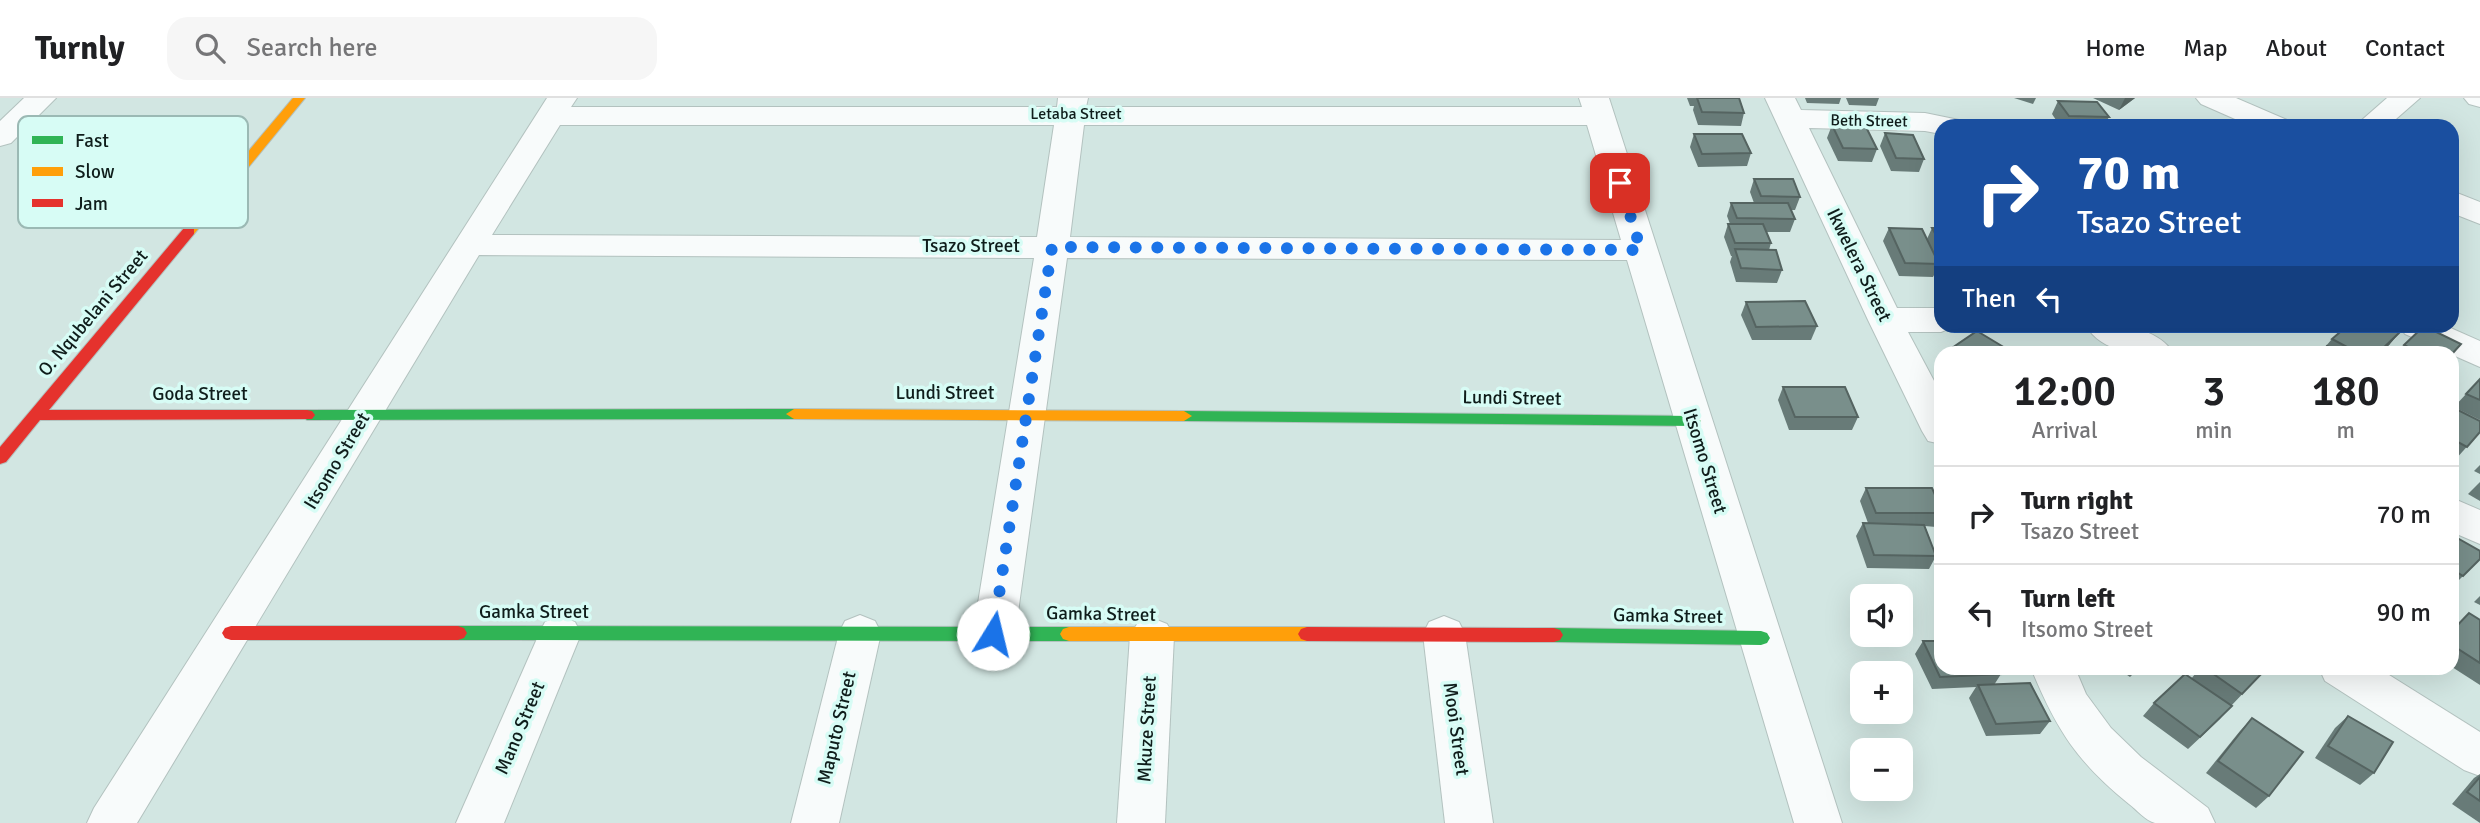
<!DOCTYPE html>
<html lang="en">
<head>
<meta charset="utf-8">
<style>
  :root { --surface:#fff; --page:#f6f6f6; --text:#202124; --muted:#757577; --line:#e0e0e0 }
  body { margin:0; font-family:Signika,sans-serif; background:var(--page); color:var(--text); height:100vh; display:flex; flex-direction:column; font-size:26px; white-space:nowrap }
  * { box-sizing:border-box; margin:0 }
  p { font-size:23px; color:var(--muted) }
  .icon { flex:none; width:38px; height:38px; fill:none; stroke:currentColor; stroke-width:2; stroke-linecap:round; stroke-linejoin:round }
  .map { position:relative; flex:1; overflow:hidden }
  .drawer { position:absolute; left:1934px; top:248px; width:525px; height:329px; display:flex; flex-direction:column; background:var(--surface); border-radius:21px; box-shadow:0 7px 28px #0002 }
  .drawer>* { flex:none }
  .hud { position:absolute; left:1934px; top:21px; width:525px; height:214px; border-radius:21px; box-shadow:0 7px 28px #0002; background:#1a4fa0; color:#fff; overflow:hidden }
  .tools { position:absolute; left:1850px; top:486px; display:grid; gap:14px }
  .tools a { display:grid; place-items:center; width:63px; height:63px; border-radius:14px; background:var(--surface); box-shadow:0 7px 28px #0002; font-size:35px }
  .pin { position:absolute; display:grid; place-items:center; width:60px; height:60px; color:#fff; margin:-30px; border-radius:14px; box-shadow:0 4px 10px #0006 }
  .me { position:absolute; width:77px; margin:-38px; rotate:9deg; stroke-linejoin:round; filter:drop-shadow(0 0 5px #0008) }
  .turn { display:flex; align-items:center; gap:24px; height:147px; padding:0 28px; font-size:32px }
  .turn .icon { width:91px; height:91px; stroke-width:2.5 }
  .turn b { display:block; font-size:49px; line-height:60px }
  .then { display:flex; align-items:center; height:66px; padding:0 28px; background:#0003; gap:14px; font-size:26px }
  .eta { display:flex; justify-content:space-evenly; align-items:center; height:119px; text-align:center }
  .eta b { font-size:42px; font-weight:600; line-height:49px }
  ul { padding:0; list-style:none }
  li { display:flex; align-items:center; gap:21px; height:98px; padding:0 28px; border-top:2px solid var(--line) }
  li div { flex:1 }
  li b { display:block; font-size:26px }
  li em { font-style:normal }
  header { display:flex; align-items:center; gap:42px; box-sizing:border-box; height:98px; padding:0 35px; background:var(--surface); border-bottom:2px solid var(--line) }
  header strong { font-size:33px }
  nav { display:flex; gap:38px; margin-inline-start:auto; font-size:24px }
  .search { width:490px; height:63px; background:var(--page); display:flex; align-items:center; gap:18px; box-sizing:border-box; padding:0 24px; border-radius:21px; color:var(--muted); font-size:26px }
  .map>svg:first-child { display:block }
</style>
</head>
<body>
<header>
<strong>Turnly</strong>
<div class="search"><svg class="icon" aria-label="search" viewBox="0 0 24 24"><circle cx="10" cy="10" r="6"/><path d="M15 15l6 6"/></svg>Search here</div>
<nav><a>Home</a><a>Map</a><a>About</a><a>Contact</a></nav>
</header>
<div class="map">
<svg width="2480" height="725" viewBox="0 0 2480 725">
  <rect width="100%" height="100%" fill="#d2e6e2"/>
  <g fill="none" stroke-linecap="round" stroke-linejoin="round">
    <g stroke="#b3c2bf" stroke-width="2">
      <g id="street">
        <polygon points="24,0 56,0 11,45 0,48 0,23"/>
        <path d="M547 0H577L571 9H1057L1058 0H1088L1086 9H1582L1579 0H1609L1842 725H1794L1627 162 1067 160 1015 536 1009 548 994 554 979 548 973 536 1034 160 479 157 137 725H87L94 710ZM560 27H1054L1037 139 492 137ZM1084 27H1587L1621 142 1070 139Z"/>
        <polygon points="1765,0 1795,0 1801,12 1925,15 1959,22 1963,28 1941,28 1941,36 1925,33 1809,30 1897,210 1941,210 1941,228 1955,228 1941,234 1908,234 1941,296 1941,346 1928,343 1922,333 1868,222"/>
        <polygon points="2196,0 2236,0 2287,22 2291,28 2251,28 2201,6"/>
        <polygon points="2387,0 2420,0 2388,28 2355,28"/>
        <polygon points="2464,0 2480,0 2480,9 2469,6"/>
        <polygon points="2452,93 2480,104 2480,126 2452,115"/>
        <path d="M2086 228C2115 225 2157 228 2174 256 2143 256 2105 258 2086 228Z"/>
        <polygon points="2399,228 2446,228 2480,243 2480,269 2405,236"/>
        <polygon points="2452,400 2480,412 2480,446 2452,434"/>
        <polygon points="860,517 875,523 881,535 839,725 791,725 839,535 845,523"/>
        <polygon points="560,518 575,524 581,536 504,725 456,725 539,536 545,524"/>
        <polygon points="1444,518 1459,524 1465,536 1493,725 1445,725 1423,536 1429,524"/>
        <polygon points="1152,520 1167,526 1174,538 1165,725 1117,725 1130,538 1137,526"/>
        <path d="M2031 570H2075L2086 596 2111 630 2141 659 2208 710 2215 725C2197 725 2172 725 2155 725 2146 723 2136 711 2129 706 2077 664 2056 631 2031 570Z"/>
        <polygon points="2319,570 2378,570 2480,634 2480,678 2464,672 2325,583"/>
      </g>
    </g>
    <g stroke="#b3c2bf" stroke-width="2">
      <g id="fast">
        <polygon points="794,311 802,316 794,321 307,322 299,317 307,312"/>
        <polygon points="1184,313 1693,318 1701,323 1693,328 1184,323 1176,318"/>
        <polygon points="458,528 1069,529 1075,531 1078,536 1075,541 1069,543 458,542 452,540 449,535 452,530"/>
        <polygon points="1554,530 1761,533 1767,535 1770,540 1767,545 1761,547 1554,544 1548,542 1545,537 1548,532"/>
      </g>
    </g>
    <g stroke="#b3c2bf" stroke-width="2">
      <g id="slow">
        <polygon points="293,0 305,0 194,136 184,136 184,130"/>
        <polygon points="794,311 1184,313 1192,318 1184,323 794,321 786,316"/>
        <polygon points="1069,529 1307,529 1313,531 1316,536 1313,541 1307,543 1069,543 1063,541 1060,536 1063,531"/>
      </g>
    </g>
    <g stroke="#b3c2bf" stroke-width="2">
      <g id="jam">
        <polygon points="189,129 194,130 194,136 49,312 307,312 312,313 315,317 312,321 40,322 6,364 0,366 0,349 184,130"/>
        <polygon points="231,528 458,528 464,530 467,535 464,540 458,542 231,542 225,540 222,535 225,530"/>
        <polygon points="1307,529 1554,530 1560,532 1563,537 1560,542 1554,544 1307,543 1301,541 1298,536 1301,531"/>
      </g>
    </g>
    <use href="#street" fill="#f8fbfb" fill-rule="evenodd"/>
    <use href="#fast" fill="#30b455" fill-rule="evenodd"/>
    <use href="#slow" fill="#ff9f0a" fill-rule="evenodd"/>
    <use href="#jam" fill="#e5322d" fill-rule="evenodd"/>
  </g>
  <g fill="#687b78">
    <polygon points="1687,0 1739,0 1744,15 1741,28 1698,27 1693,12 1694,8 1690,8"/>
    <polygon points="1805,0 1841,0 1839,6 1807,5"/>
    <polygon points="1846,0 1879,0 1876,8 1849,7"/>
    <polygon points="2014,0 2036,0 2033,6"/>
    <polygon points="2093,0 2135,0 2119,12"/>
    <polygon points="2058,3 2109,19 2104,28 2060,28 2052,16"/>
    <polygon points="1832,27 1877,51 1872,64 1838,63 1827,40"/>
    <polygon points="1885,35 1924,61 1919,74 1891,73 1880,48"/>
    <polygon points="1694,36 1751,55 1747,68 1698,69 1690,49"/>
    <polygon points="1754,81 1800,99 1795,112 1791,112 1795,121 1790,134 1767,134 1771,145 1769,152 1782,172 1777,185 1736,184 1730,164 1732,158 1731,158 1724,139 1728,126 1730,126 1727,118 1731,105 1754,105 1750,94"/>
    <polygon points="1889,130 1927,141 1932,130 1941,130 1941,171 1939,167 1933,179 1899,178 1883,143"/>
    <polygon points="1746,204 1817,228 1811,242 1752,242 1741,217"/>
    <polygon points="2332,241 2390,246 2380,256 2319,256"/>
    <polygon points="2461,246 2452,257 2452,256 2397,256 2404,247"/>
    <polygon points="2480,281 2480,322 2454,309"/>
    <polygon points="1783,289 1858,319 1852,332 1789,332 1778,302"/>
    <polygon points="2452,309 2480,334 2455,362 2452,361"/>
    <polygon points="2480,367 2480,376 2474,373"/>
    <polygon points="2480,384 2480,403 2468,396"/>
    <polygon points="1866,390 1941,410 1941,420 1936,429 1925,428 1936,458 1929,471 1867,470 1856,438 1863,425 1868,425 1860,403"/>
    <polygon points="2452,437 2480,461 2452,489"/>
    <polygon points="2480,498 2480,507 2474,504"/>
    <polygon points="2469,515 2480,522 2480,587 2452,569 2452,532"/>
    <polygon points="1923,543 2001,576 1994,587 2050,623 2040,636 1986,638 1969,600 1976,589 1932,591 1915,556"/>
    <polygon points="2117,570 2139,570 2130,579"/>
    <polygon points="2200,570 2267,570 2231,608 2220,621 2188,651 2143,618 2154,605 2191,581"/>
    <polygon points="2348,618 2374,675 2360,687 2315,660 2335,630"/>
    <polygon points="2252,620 2269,698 2256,710 2206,675 2240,633"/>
    <polygon points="2480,676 2480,725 2452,706 2474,680"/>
  </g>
  <g fill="#556461">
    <polygon points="2125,0 2135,0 2119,12"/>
    <polygon points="2401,233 2390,246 2380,256 2377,256"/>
  </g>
  <g fill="#798f8b" stroke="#556461" stroke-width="2">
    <polygon points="1697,0 1739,0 1744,15 1702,14"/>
    <polygon points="2058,3 2097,4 2109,19 2069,18"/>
    <polygon points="1832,27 1865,27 1877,51 1843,50"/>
    <polygon points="1885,35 1913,37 1924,61 1896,60"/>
    <polygon points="1694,36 1742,36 1751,55 1702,56"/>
    <polygon points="1754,81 1793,81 1800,99 1761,98"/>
    <polygon points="1731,105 1788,105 1795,121 1737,120"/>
    <polygon points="1728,126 1763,126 1771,145 1735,145"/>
    <polygon points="1889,130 1922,131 1939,166 1905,165"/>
    <polygon points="1932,130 1941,130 1941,146"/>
    <polygon points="1735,151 1776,152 1782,172 1741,170"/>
    <polygon points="2452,163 2457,166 2452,171"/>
    <polygon points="1805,203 1817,228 1756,229 1746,204"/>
    <polygon points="2347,228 2390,228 2401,233 2377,256 2360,256 2332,241"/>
    <polygon points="2424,228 2461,246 2452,256 2421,256 2404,247"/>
    <polygon points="1977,233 2015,256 1955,256 1949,252"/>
    <polygon points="2327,248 2342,256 2319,256"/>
    <polygon points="2480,281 2480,302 2466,296"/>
    <polygon points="1783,289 1845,289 1858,319 1795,319"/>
    <polygon points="2452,309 2480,323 2480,334 2467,349 2452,341"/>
    <polygon points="1866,390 1932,390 1941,410 1941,415 1876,415"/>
    <polygon points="1863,425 1924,427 1936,458 1874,457"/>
    <polygon points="2452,437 2480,453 2480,461 2463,478 2452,471"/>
    <polygon points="2469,515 2480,522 2480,565 2452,547 2452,533"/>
    <polygon points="1923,543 1941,543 1941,570 1998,570 2001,576 1940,579"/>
    <polygon points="2205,570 2267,570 2242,596"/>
    <polygon points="2185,576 2232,608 2200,639 2154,605"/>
    <polygon points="2030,585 2050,623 1996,626 1978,587"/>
    <polygon points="2348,618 2393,644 2374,675 2328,648"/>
    <polygon points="2252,620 2303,654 2269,698 2218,663"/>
    <polygon points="2480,679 2480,703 2467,694"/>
  </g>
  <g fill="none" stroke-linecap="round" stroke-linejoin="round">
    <polyline stroke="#1a73e8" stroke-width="12" stroke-dasharray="0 21.6" points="993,536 1052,149 1641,152 1620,85"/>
  </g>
  <g text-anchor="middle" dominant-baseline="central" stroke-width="7" stroke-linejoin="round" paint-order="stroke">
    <g font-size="16" fill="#0f1d1b" stroke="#d7fcf5">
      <text x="1076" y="16">Letaba Street</text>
      <text transform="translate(1869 23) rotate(1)">Beth Street</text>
    </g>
    <g font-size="19" fill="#0f1d1b" stroke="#d7fcf5">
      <text x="971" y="148">Tsazo Street</text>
      <text transform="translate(1859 167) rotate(64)">Ikwelera Street</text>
      <text transform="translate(93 215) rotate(-50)">O. Nqubelani Street</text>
      <text x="945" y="295">Lundi Street</text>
      <text x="200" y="296">Goda Street</text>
      <text transform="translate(1512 300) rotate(1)">Lundi Street</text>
      <text transform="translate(337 363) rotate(-59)">Itsomo Street</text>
      <text transform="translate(1705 363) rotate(73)">Itsomo Street</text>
      <text x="534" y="514">Gamka Street</text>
      <text transform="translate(1101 516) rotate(1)">Gamka Street</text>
      <text transform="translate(1668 518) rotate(1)">Gamka Street</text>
      <text transform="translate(520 630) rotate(-67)">Mano Street</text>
      <text transform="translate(837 630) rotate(-77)">Maputo Street</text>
      <text transform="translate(1147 631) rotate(-87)">Mkuze Street</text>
      <text transform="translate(1456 631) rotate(82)">Mooi Street</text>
    </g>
  </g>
  <rect x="18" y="18" width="230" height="112" rx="10" fill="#d7fcf5" stroke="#9bb9b4" stroke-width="2"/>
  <rect x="32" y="38" width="31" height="8" fill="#30b455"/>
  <rect x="32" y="69" width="31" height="9" fill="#ff9f0a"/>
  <rect x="32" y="101" width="31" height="8" fill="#e5322d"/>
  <g font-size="19" fill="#0f1d1b">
    <text x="75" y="49">Fast</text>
    <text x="75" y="80">Slow</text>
    <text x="75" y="112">Jam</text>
  </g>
</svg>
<div class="tools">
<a><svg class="icon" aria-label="sound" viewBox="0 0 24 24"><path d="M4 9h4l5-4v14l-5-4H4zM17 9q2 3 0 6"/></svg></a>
<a>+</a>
<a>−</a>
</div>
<div class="pin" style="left:1620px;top:85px;background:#d93025"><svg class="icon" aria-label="arrive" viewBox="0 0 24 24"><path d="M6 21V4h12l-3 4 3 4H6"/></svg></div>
<svg class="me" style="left:993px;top:536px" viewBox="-20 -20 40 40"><circle r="19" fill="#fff"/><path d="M0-13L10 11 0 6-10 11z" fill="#1a73e8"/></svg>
<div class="hud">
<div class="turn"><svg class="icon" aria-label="right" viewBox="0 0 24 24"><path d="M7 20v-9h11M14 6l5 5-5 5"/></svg><div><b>70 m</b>Tsazo Street</div></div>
<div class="then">Then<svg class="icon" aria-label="left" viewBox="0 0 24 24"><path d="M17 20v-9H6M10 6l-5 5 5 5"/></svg></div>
</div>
<section class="drawer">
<div class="eta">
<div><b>12:00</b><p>Arrival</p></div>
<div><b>3</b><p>min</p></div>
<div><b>180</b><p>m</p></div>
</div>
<ul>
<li><svg class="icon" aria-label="right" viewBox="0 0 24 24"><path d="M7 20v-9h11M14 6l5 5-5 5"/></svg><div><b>Turn right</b><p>Tsazo Street</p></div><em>70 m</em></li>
<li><svg class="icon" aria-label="left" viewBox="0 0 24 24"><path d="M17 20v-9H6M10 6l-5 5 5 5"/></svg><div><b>Turn left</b><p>Itsomo Street</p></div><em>90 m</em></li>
</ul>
</section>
</div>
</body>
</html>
